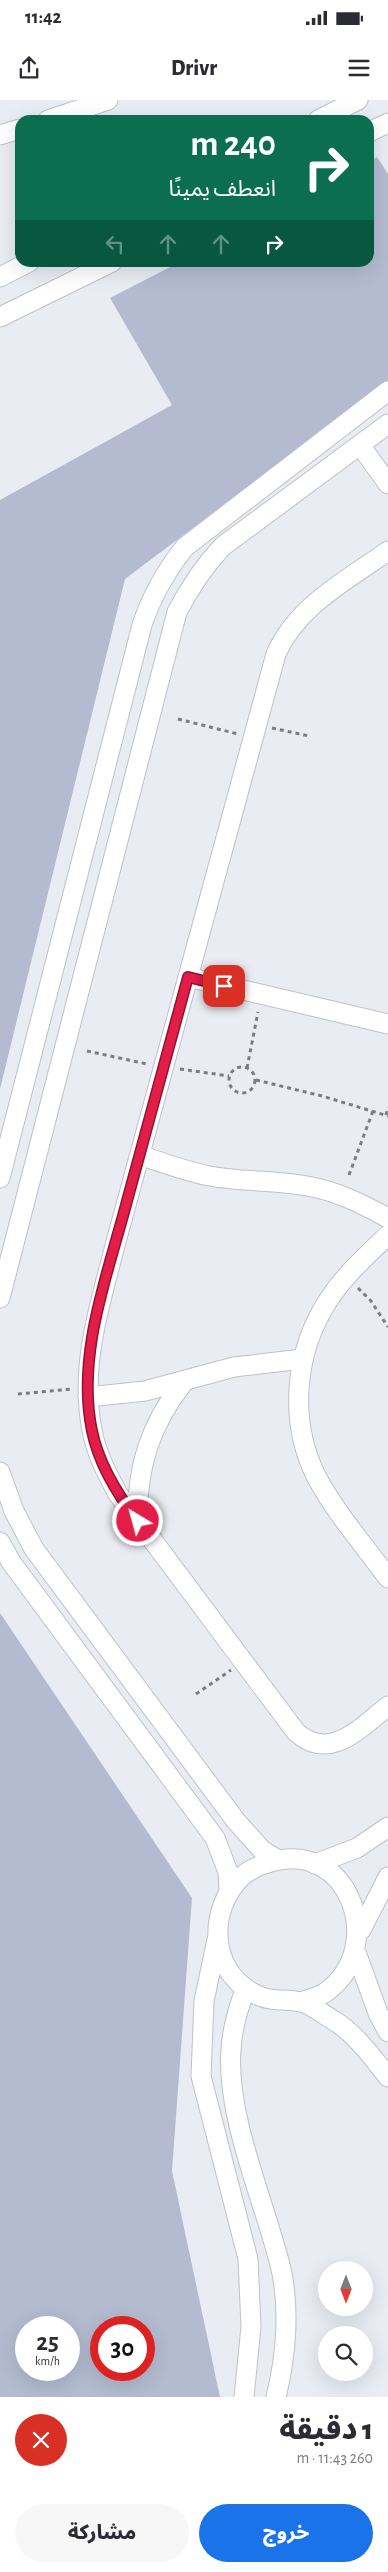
<!DOCTYPE html>
<html lang="ar">
<head>
<meta charset="utf-8">
<style>
  :root { --surface:#fff; --page:#f7f7f7; --text:#2b2b33; --muted:#7c7c81; --accent:#1a73e8 }
  body { margin:0; font-family:"Alegreya Sans","Noto Sans Arabic",sans-serif; background:var(--page); color:var(--text); direction:rtl; height:100vh; display:flex; flex-direction:column; font-size:19px; white-space:nowrap }
  * { box-sizing:border-box; margin:0 }
  p { font-size:16px; color:var(--muted) }
  .icon { flex:none; width:28px; height:28px; fill:none; stroke:currentColor; stroke-width:2; stroke-linecap:round; stroke-linejoin:round }
  .map { position:relative; height:2297px; overflow:hidden; direction:ltr }
  .details { display:flex; flex-direction:column; background:var(--surface); flex:1 }
  .details>* { flex:none }
  .guide { position:absolute; left:15px; top:15px; width:359px; height:152px; border-radius:15px; box-shadow:0 5px 20px #0002; direction:rtl; background:#0b6e4f; color:#fff; overflow:hidden }
  .needle { width:32px; rotate:180deg }
  .fabs { position:absolute; left:318px; top:2161px; display:grid; gap:10px }
  .fabs a { display:grid; place-items:center; width:55px; height:55px; border-radius:50%; background:var(--surface); box-shadow:0 5px 20px #0002; font-size:25px }
  .speed { position:absolute; left:15px; top:2216px; display:flex; gap:10px; font-size:25px; font-weight:700; text-align:center }
  .speed>* { display:grid; place-content:center; width:65px; height:65px; border-radius:50%; background:var(--surface); box-shadow:0 5px 20px #0002; line-height:1 }
  .speed small { font-size:12px; font-weight:400 }
  .speed .limit { border:8px solid #d22; background:#fff; color:#111 }
  .pin { position:absolute; display:grid; place-items:center; width:42px; height:42px; color:#fff; margin:-21px; border-radius:10px; box-shadow:0 2px 8px #0006 }
  .me { position:absolute; width:55px; margin:-28px; rotate:323deg; stroke-linejoin:round; filter:drop-shadow(0 0 4px #0008) }
  .turn { display:flex; align-items:center; gap:18px; height:105px; padding:0 15px; font-size:22px }
  .turn .icon { width:65px; height:65px; stroke-width:2.5 }
  .turn b { display:block; font-size:35px; line-height:42px }
  .lanes { display:flex; align-items:center; height:48px; padding:0 15px; background:#0003; justify-content:center; gap:25px; direction:ltr }
  .lanes .off { opacity:.35 }
  .round { display:grid; place-items:center; flex:none; width:52px; height:52px; border-radius:26px; background:var(--page) }
  .headline { display:flex; align-items:center; justify-content:space-between; height:85px; padding:0 15px }
  h1 { font-size:30px; font-weight:800; line-height:38px }
  .action { display:flex; gap:10px; margin-top:auto; padding:10px 15px }
  .action a { flex:1; height:58px; border-radius:30px; background:var(--accent); color:#fff; font-size:20px; font-weight:800; line-height:58px; text-align:center }
  .action a+a { background:var(--page); color:var(--text) }
  .status { display:flex; justify-content:space-between; align-items:center; height:35px; padding:0 25px; background:var(--surface); direction:ltr }
  .status svg { height:14px; fill:currentColor }
  header { display:flex; justify-content:space-between; align-items:center; height:65px; padding:0 15px; background:var(--surface); font-size:22px; font-weight:800 }
  .map>svg:first-child { display:block }
</style>
</head>
<body>
<div class="status"><b>11:42</b><svg viewBox="0 0 49 12"><path d="M0 12V9h3v3zM5 12V6h3v6zM10 12V3h3v9zM15 12V0h3v12zM26 1h20v11H26zM47 4h2v5h-2z"/></svg></div>
<header><svg class="icon" aria-label="menu" viewBox="0 0 24 24"><path d="M4 6h16M4 12h16M4 18h16"/></svg>Drivr<svg class="icon" aria-label="share" viewBox="0 0 24 24"><path d="M12 15V3M7 8l5-5 5 5M5 13v7h14v-7"/></svg></header>
<div class="map">
<svg width="388" height="2297" viewBox="0 0 388 2297">
  <rect width="100%" height="100%" fill="#e9ecf3"/>
  <g fill="#b4bbd0" fill-rule="evenodd">
    <polygon points="377,57 388,74 388,281 125,479 0,989 0,400 172,305 110,198 178,163 369,162 369,62"/>
    <path d="M0 1513 192 1798 172 2071 220 2297H0ZM26 2228H69V2270H26ZM101 2228H144V2270H101Z"/>
  </g>
  <g fill="none" stroke-linecap="round" stroke-linejoin="round">
    <g stroke="#bfc1c8" stroke-width="21">
      <g id="minor">
        <polyline points="48,20 108,0"/>
        <polyline points="318,20 358,0"/>
        <polyline points="369,32 388,23"/>
        <polyline points="0,35 20,29"/>
        <polyline points="0,177 29,162"/>
        <polyline points="0,217 112,162"/>
        <polyline points="360,345 388,384"/>
        <path d="M388 451C347 480 297 506 276 554L117 1138C101 1201 79 1265 92 1330 96 1353 107 1374 118 1394L296 1632C330 1663 361 1627 388 1606"/>
        <polyline points="188,877 388,924"/>
        <path d="M140 1055C163 1063 185 1071 209 1076 242 1082 275 1080 307 1086 337 1091 362 1104 388 1118"/>
        <path d="M0 1078 142 525C152 495 165 472 185 447L388 291"/>
        <path d="M388 1135C367 1155 345 1175 329 1199 295 1251 288 1319 316 1376 335 1412 364 1445 388 1478"/>
        <path d="M0 1198 177 512C190 487 204 466 223 446L388 324"/>
        <polyline points="88,1297 145,1291 234,1267 303,1259"/>
        <polyline points="0,1372 14,1411 34,1449 236,1721 262,1750 278,1760"/>
        <path d="M138 1421C136 1369 150 1325 183 1283"/>
        <polyline points="0,1442 11,1462 215,1738 228,1772 229,1790"/>
        <polyline points="315,1764 357,1748 388,1727"/>
        <polyline points="361,1830 388,1777"/>
        <polyline points="217,1840 204,1901 201,1976 248,2159 251,2227 244,2297"/>
        <polyline points="357,1855 378,1913 388,1932"/>
        <path d="M246 1888C238 1908 232 1929 231 1950 226 2018 265 2102 281 2169 290 2209 286 2257 276 2297"/>
        <path d="M301 1902C309 1899 319 1897 326 1892 388 1847 349 1739 271 1762 260 1765 249 1770 241 1777 208 1810 209 1869 253 1893 271 1903 283 1898 301 1902 311 1904 324 1915 333 1920 355 1933 373 1958 388 1977"/>
      </g>
    </g>
    <g stroke="#7b7d82" stroke-width="3" stroke-dasharray="4 4" stroke-linecap="butt">
      <polyline points="178,619 238,634"/>
      <polyline points="272,628 309,636"/>
      <polyline points="87,951 147,964"/>
      <circle cx="242" cy="980" r="13"/>
      <polyline points="247,968 258,912"/>
      <polyline points="180,969 229,976"/>
      <polyline points="256,980 322,996 388,1016"/>
      <polyline points="386,1015 388,1007"/>
      <polyline points="349,1075 373,1011"/>
      <polyline points="358,1188 371,1201 388,1227"/>
      <polyline points="18,1294 72,1289"/>
      <polyline points="196,1594 231,1570"/>
    </g>
    <use href="#minor" stroke="#fff" stroke-width="19"/>
  </g>
  <g fill="none" stroke-linecap="round" stroke-linejoin="round">
    <g stroke="#92132f" stroke-width="12">
      <path id="route" d="M138 1421C117 1394 99 1365 92 1331 76 1254 108 1174 127 1101 147 1026 168 952 188 877L224 886"/>
    </g>
    <use href="#route" stroke="#e11d48" stroke-width="9"/>
  </g>
</svg>
<div class="fabs">
<a><svg class="needle" viewBox="-14 -14 28 28"><path d="M0-13l5 13h-10z" fill="#e53935"/><path d="M0 13l5-13h-10z" fill="#7c7c81"/></svg></a>
<a><svg class="icon" aria-label="search" viewBox="0 0 24 24"><circle cx="10" cy="10" r="6"/><path d="M15 15l6 6"/></svg></a>
</div>
<div class="speed"><div>25<small>km/h</small></div><div class="limit">30</div></div>
<div class="pin" style="left:224px;top:886px;background:#d93025"><svg class="icon" aria-label="arrive" viewBox="0 0 24 24"><path d="M6 21V4h12l-3 4 3 4H6"/></svg></div>
<svg class="me" style="left:138px;top:1421px" viewBox="-20 -20 40 40"><circle r="17" fill="#e11d48" stroke="#fff" stroke-width="3"/><path d="M0-11L8 9 0 5-8 9z" fill="#fff"/></svg>
<div class="guide">
<div class="turn"><svg class="icon" aria-label="right" viewBox="0 0 24 24"><path d="M7 20v-9h11M14 6l5 5-5 5"/></svg><div><b>240 m</b>انعطف يمينًا</div></div>
<div class="lanes"><svg class="icon off" aria-label="left" viewBox="0 0 24 24"><path d="M17 20v-9H6M10 6l-5 5 5 5"/></svg><svg class="icon off" aria-label="ahead" viewBox="0 0 24 24"><path d="M12 20V5M6 11l6-6 6 6"/></svg><svg class="icon off" aria-label="ahead" viewBox="0 0 24 24"><path d="M12 20V5M6 11l6-6 6 6"/></svg><svg class="icon" aria-label="right" viewBox="0 0 24 24"><path d="M7 20v-9h11M14 6l5 5-5 5"/></svg></div>
</div>
</div>
<section class="details">
<div class="headline"><div><h1>1 دقيقة</h1><p>260 m · 11:43</p></div><a class="round" style="background:#d93025;color:#fff"><svg class="icon" aria-label="close" viewBox="0 0 24 24"><path d="M6 6l12 12M18 6L6 18"/></svg></a></div>
<div class="action"><a>خروج</a><a>مشاركة</a></div>
</section>
</body>
</html>
